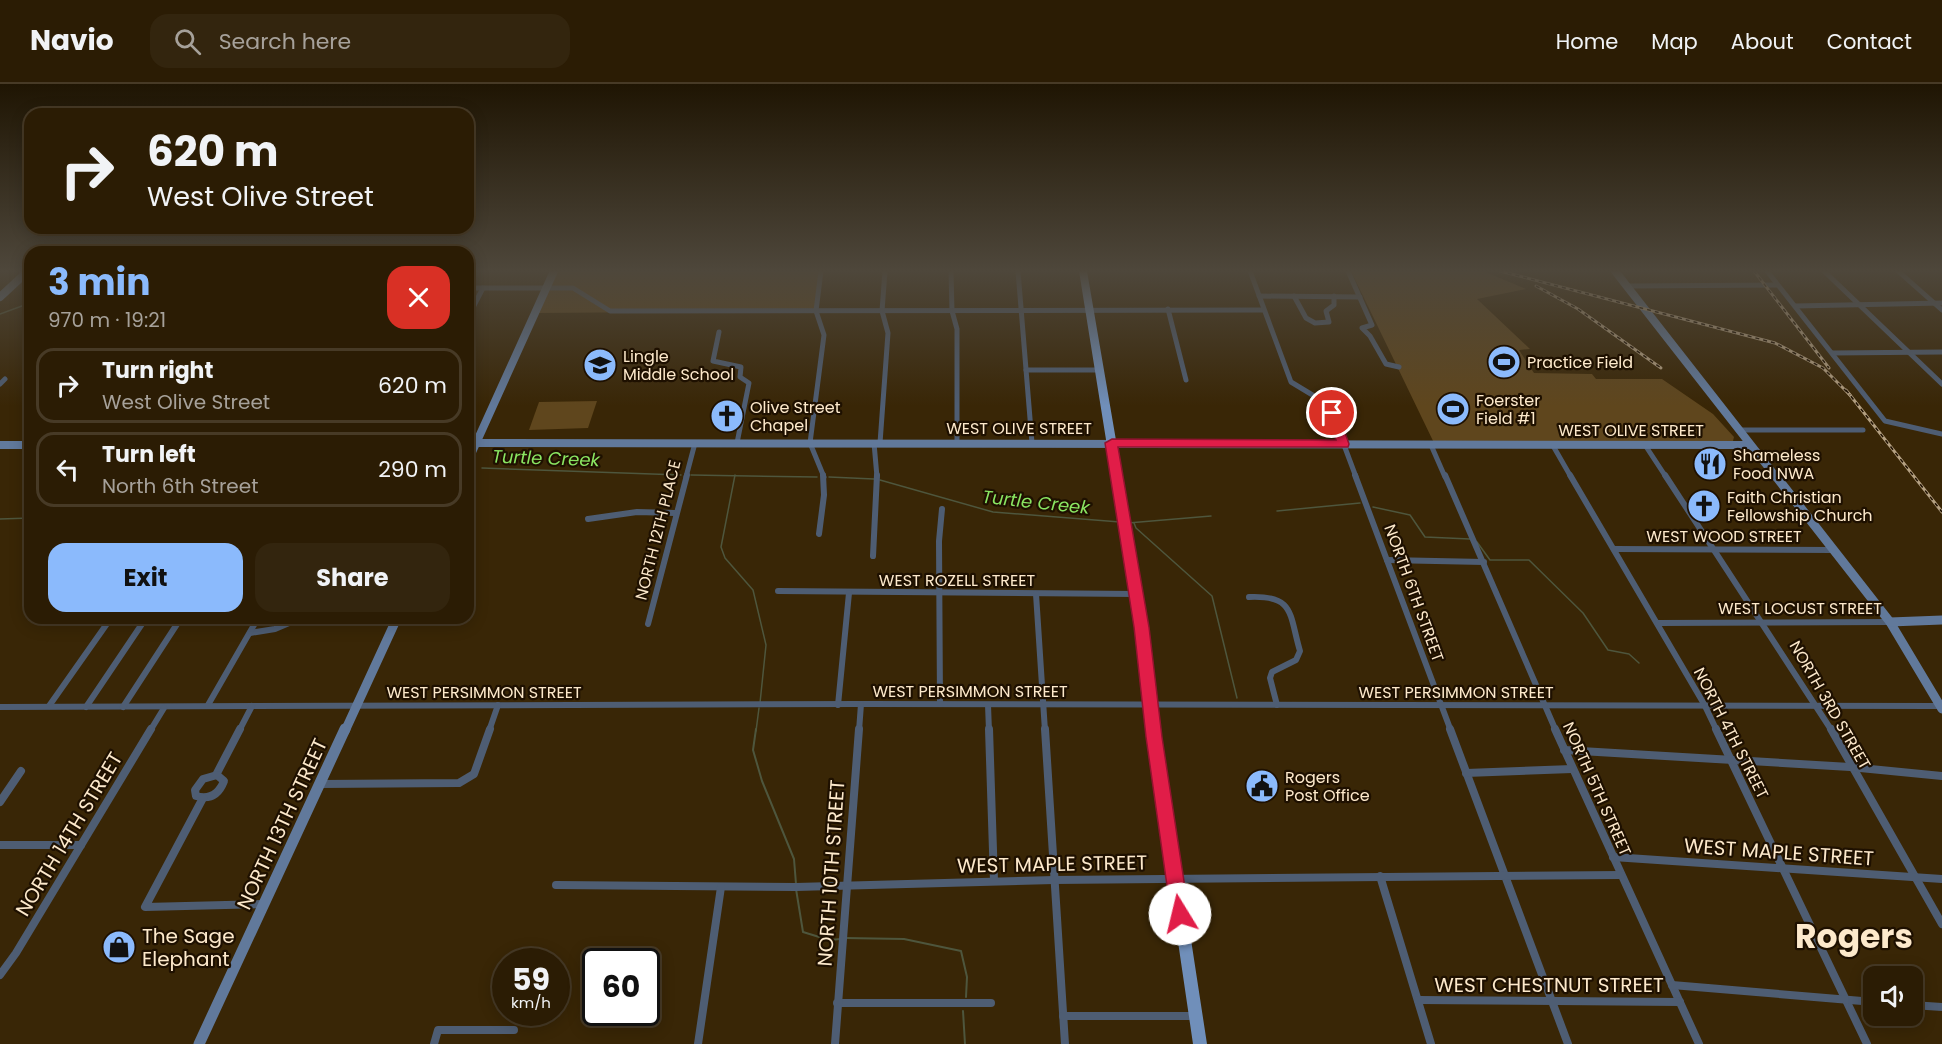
<!DOCTYPE html>
<html lang="en">
<head>
<meta charset="utf-8">
<style>
  :root { --surface:#2b1c04; --page:#33250e; --text:#f1f3f6; --muted:#a6a19a; --line:#473a26; --accent:#8bbafc }
  body { margin:0; font-family:Poppins,sans-serif; background:var(--page); color:var(--text); height:100vh; display:flex; flex-direction:column; font-size:22px; white-space:nowrap }
  * { box-sizing:border-box; margin:0 }
  p { font-size:20px; color:var(--muted) }
  .icon { flex:none; width:33px; height:33px; fill:none; stroke:currentColor; stroke-width:2; stroke-linecap:round; stroke-linejoin:round }
  .map { position:relative; flex:1; overflow:hidden }
  .sheet { position:absolute; left:24px; top:162px; width:450px; height:378px; display:flex; flex-direction:column; background:var(--surface); border-radius:18px; box-shadow:0 3px 15px #0003,0 0 0 2px var(--line) }
  .sheet>* { flex:none }
  .banner { position:absolute; left:24px; top:24px; width:450px; height:126px; border-radius:18px; box-shadow:0 3px 15px #0003,0 0 0 2px var(--line); background:#2b1c04; color:var(--text); overflow:hidden }
  .tools { position:absolute; left:1863px; top:882px; display:grid; gap:12px }
  .tools a { display:grid; place-items:center; width:60px; height:60px; border-radius:12px; background:var(--surface); box-shadow:0 3px 15px #0003,0 0 0 2px var(--line); font-size:30px }
  .speed { position:absolute; left:492px; top:864px; display:flex; gap:12px; font-size:30px; font-weight:700; text-align:center }
  .speed>* { display:grid; place-content:center; width:78px; height:78px; border-radius:50%; background:var(--surface); box-shadow:0 3px 15px #0003,0 0 0 2px var(--line); line-height:1 }
  .speed small { font-size:15px; font-weight:400 }
  .speed .limit { border:3px solid #111; border-radius:9px; background:#fff; color:#111 }
  .pin { position:absolute; display:grid; place-items:center; width:51px; height:51px; color:#fff; margin:-26px; border:3px solid #fff; border-radius:50%; box-shadow:0 2px 6px #0007 }
  .me { position:absolute; width:66px; margin:-33px; rotate:351deg; stroke-linejoin:round; filter:drop-shadow(0 0 4px #0008) }
  .turn { display:flex; align-items:center; gap:21px; height:126px; padding:0 24px; font-size:27px }
  .turn .icon { width:78px; height:78px; stroke-width:2.5 }
  .turn b { display:block; font-size:42px; line-height:51px }
  .round { display:grid; place-items:center; flex:none; width:63px; height:63px; border-radius:18px; background:var(--page) }
  .head { display:flex; align-items:center; justify-content:space-between; height:102px; padding:0 24px }
  h1 { font-size:36px; font-weight:700; line-height:45px; color:var(--accent) }
  .cta { display:flex; gap:12px; margin-top:auto; padding:12px 24px }
  .cta a { flex:1; height:69px; border-radius:18px; background:var(--accent); color:#111; font-size:24px; font-weight:700; line-height:69px; text-align:center }
  .cta a+a { background:var(--page); color:var(--text) }
  ul { padding:0; list-style:none }
  li { display:flex; align-items:center; gap:18px; height:75px; margin:0 12px 9px; padding:0 12px; border:3px solid var(--line); border-radius:18px }
  li div { flex:1 }
  li b { display:block; font-size:22px }
  li em { font-style:normal }
  header { display:flex; align-items:center; gap:36px; box-sizing:border-box; height:84px; padding:0 30px; background:var(--surface); border-bottom:2px solid var(--line) }
  header strong { font-size:28px }
  nav { display:flex; gap:33px; margin-inline-start:auto; font-size:21px }
  .search { width:420px; height:54px; background:var(--page); display:flex; align-items:center; gap:15px; box-sizing:border-box; padding:0 21px; border-radius:18px; color:var(--muted); font-size:22px }
  .map>svg:first-child { display:block }
</style>
</head>
<body>
<header>
<strong>Navio</strong>
<div class="search"><svg class="icon" aria-label="search" viewBox="0 0 24 24"><circle cx="10" cy="10" r="6"/><path d="M15 15l6 6"/></svg>Search here</div>
<nav><a>Home</a><a>Map</a><a>About</a><a>Contact</a></nav>
</header>
<div class="map">
<svg width="1942" height="960" viewBox="0 0 1942 960">
  <rect width="100%" height="100%" fill="#392606"/>
  <g fill="#5f461d">
    <polygon points="555,187 821,187 816,227 536,229"/>
    <polygon points="1351,187 1483,187 1526,205 1477,215 1530,265 1519,266 1534,289 1592,290 1596,295 1662,295 1713,330 1734,353 1733,357 1435,361"/>
    <polygon points="597,317 588,344 529,346 539,318"/>
  </g>
  <g fill="none" stroke-linecap="round" stroke-linejoin="round">
    <g stroke="#4e563d" stroke-width="1.5">
      <polyline points="0,230 30,219"/>
      <polyline points="482,384 681,391"/>
      <polyline points="691,391 817,393"/>
      <polyline points="735,391 721,463 725,474 753,506 766,561 760,619"/>
      <polyline points="829,393 874,395"/>
      <polyline points="880,396 993,428 1120,438"/>
      <polyline points="1373,423 1410,431 1425,453 1470,455"/>
      <polyline points="1277,427 1360,419"/>
      <polyline points="0,435 30,434"/>
      <polyline points="1128,439 1211,432"/>
      <polyline points="1134,439 1136,444 1212,512 1237,614"/>
      <polyline points="1477,458 1490,476 1529,476 1583,529 1608,566 1629,570 1639,579"/>
      <polyline points="756,647 759,624"/>
    </g>
    <g stroke="#4e563d" stroke-width="2">
      <polyline points="756,645 753,666 762,697 794,775 796,800"/>
      <polyline points="796,805 803,848 829,856 841,855"/>
      <polyline points="845,854 904,855 961,867 967,893 966,913"/>
      <polyline points="963,927 965,960"/>
    </g>
    <g stroke="#4e5d73" stroke-width="5">
      <polyline points="821,187 816,227 824,251 810,359 824,393"/>
      <polyline points="951,187 952,227 957,245 957,359"/>
      <polyline points="1018,187 1032,359"/>
      <polyline points="1250,187 1291,298 1329,321 1356,393"/>
      <polyline points="1348,187 1372,241 1362,244 1370,252 1386,280 1399,283"/>
      <polyline points="1767,187 1885,337 1942,350"/>
      <polyline points="1824,187 1942,300"/>
      <polyline points="1898,187 1942,226"/>
      <polyline points="1626,202 1777,201"/>
      <polyline points="468,204 573,204 610,227 1264,226"/>
      <polyline points="1259,212 1360,213"/>
      <polyline points="1294,212 1306,234 1315,239 1329,238 1326,227 1334,221 1334,212"/>
      <polyline points="1795,222 1942,219"/>
      <polyline points="1168,225 1186,296"/>
      <polyline points="468,233 483,204"/>
      <polyline points="719,248 713,277 741,283 740,293 749,299 737,359"/>
      <polyline points="1832,269 1942,268"/>
      <polyline points="1026,286 1100,286"/>
      <polyline points="0,300 5,295"/>
      <polyline points="1738,346 1863,346"/>
      <polyline points="874,359 877,393"/>
      <polyline points="880,359 888,249 882,227 885,187"/>
      <polyline points="1552,360 1571,393"/>
      <polyline points="1431,361 1445,393"/>
      <polyline points="1645,361 1666,393"/>
      <polyline points="686,393 695,359"/>
    </g>
    <g stroke="#4e5d73" stroke-width="6">
      <polyline points="1355,391 1451,647"/>
      <polyline points="1445,391 1556,647"/>
      <polyline points="1570,391 1704,620 1717,647"/>
      <polyline points="1665,391 1832,647"/>
      <polyline points="588,435 637,428 675,429"/>
      <polyline points="819,450 824,411 823,391"/>
      <polyline points="1614,465 1833,466"/>
      <polyline points="873,472 877,391"/>
      <polyline points="1387,476 1484,478"/>
      <polyline points="778,507 1136,510"/>
      <polyline points="1036,510 1045,647"/>
      <path d="M1249 513C1295 511 1289 530 1300 567L1296 576 1272 588 1270 594 1277 621"/>
      <polyline points="1658,539 1890,538"/>
      <polyline points="648,540 687,391"/>
      <polyline points="250,549 275,545 301,534"/>
      <polyline points="940,620 939,457 942,425"/>
      <polyline points="208,621 258,534"/>
      <polyline points="838,621 849,509"/>
      <polyline points="988,621 989,647"/>
      <polyline points="49,622 111,534"/>
      <polyline points="0,623 861,620 1940,622"/>
      <polyline points="86,623 146,534"/>
      <polyline points="123,623 181,534"/>
      <polyline points="150,647 164,624"/>
      <polyline points="239,647 252,622"/>
      <polyline points="489,647 498,621"/>
      <polyline points="859,647 861,620"/>
    </g>
    <g stroke="#4e5d73" stroke-width="8">
      <polyline points="989,645 994,797"/>
      <polyline points="1045,645 1065,960"/>
      <polyline points="1450,645 1568,960"/>
      <polyline points="1555,645 1699,960"/>
      <polyline points="1716,645 1867,960"/>
      <polyline points="1831,645 1942,840"/>
      <polyline points="1564,666 1850,683 1942,692"/>
      <polyline points="1466,689 1572,685"/>
      <polyline points="216,691 240,645"/>
      <path d="M217 691 224 697C219 710 210 716 196 712L195 706 203 695Z"/>
      <polyline points="320,700 459,699 474,690 490,645"/>
      <polyline points="203,714 145,823 264,820"/>
      <polyline points="0,718 21,687"/>
      <polyline points="0,761 81,761"/>
      <polyline points="1613,773 1942,795"/>
      <polyline points="1380,792 1431,960"/>
      <polyline points="556,801 796,803 1054,796 1621,791"/>
      <polyline points="0,891 16,869 151,645"/>
      <polyline points="1672,901 1874,918"/>
      <polyline points="1418,916 1680,918"/>
      <polyline points="837,919 991,919"/>
      <polyline points="1912,921 1942,923"/>
      <polyline points="1063,932 1194,932"/>
      <polyline points="434,960 438,946 514,946"/>
      <polyline points="698,960 721,803"/>
      <polyline points="835,960 859,645"/>
    </g>
    <g stroke="#61799b" stroke-width="8">
      <polyline points="1615,187 1776,393"/>
      <polyline points="0,213 28,187"/>
      <polyline points="468,359 1749,361"/>
      <polyline points="0,361 30,361"/>
      <polyline points="468,377 554,187"/>
    </g>
    <g stroke="#61799b" stroke-width="9">
      <polyline points="1775,391 1890,538 1942,625"/>
      <polyline points="1890,538 1942,536"/>
      <polyline points="345,647 397,534"/>
    </g>
    <polyline stroke="#61799b" stroke-width="11" points="199,960 345,645"/>
    <polygon fill="#708fba" fill-rule="evenodd" points="1079,187 1087,187 1148,543 1160,653 1207,960 1193,960 1148,653 1136,543"/>
    <g stroke="#b4a082" stroke-width="3">
      <g id="rail">
        <polyline points="1500,187 1775,259 1823,284 1850,311"/>
        <polyline points="1754,187 1829,284"/>
        <polyline points="1536,202 1578,225 1661,284"/>
        <polyline points="1846,306 1942,428"/>
      </g>
    </g>
    <use href="#rail" stroke="#1e1000" stroke-width="1.5" stroke-dasharray="4" stroke-linecap="butt"/>
  </g>
  <linearGradient id="sky" x2="0" y2="1"><stop stop-color="#1f1503"/><stop offset="0.58" stop-color="#4e473b"/><stop offset="1" stop-color="#4e473b" stop-opacity="0"/></linearGradient>
  <rect width="1942" height="322" fill="url(#sky)"/>
  <polygon fill="#e11d48" stroke="#92132f" stroke-width="1.5" points="1332,325 1338,329 1349,360 1348,363 1118,363 1149,543 1162,653 1189,830 1186,836 1180,839 1173,836 1171,830 1146,653 1134,543 1105,359 1112,355 1336,356 1326,329"/>
  <defs>
    <g id="stadium-disc" transform="scale(1.725)"><circle r="9.5" fill="#8bbafc" stroke="#1e1000"/><path d="M0-5a6.5 5 0 1 0 0 10a6.5 5 0 1 0 0-10ZM-3.5-1.8h7v3.6h-7Z" fill="#111"/></g>
    <g id="school-disc" transform="scale(1.725)"><circle r="9.5" fill="#8bbafc" stroke="#1e1000"/><path d="M0-5L7-2L0 1L-7-2ZM-4 1L0 2.5L4 1V4Q0 6-4 4Z" fill="#111"/></g>
    <g id="church-disc" transform="scale(1.725)"><circle r="9.5" fill="#8bbafc" stroke="#1e1000"/><path d="M-1.2-6h2.4v3.5h3.3v2.4h-3.3V6h-2.4V-.1h-3.3v-2.4h3.3Z" fill="#111"/></g>
    <g id="restaurant-disc" transform="scale(1.725)"><circle r="9.5" fill="#8bbafc" stroke="#1e1000"/><path d="M-5-6h1v4h1v-4h1v4h1v-4h1v5L-1.5 .5V6h-2V.5L-5-1ZM5-6V6H3V1.5H1.5Q1.5-4 5-6Z" fill="#111"/></g>
    <g id="civic-disc" transform="scale(1.725)"><circle r="9.5" fill="#8bbafc" stroke="#1e1000"/><path d="M-.6-6.5H3V-4.5H.6V-3L4-1V1h2V6H-6V1h2V-1L-.6-3ZM-1.2 2.5V6h2.4V2.5Z" fill="#111"/></g>
    <g id="shop-disc" transform="scale(1.725)"><circle r="9.5" fill="#8bbafc" stroke="#1e1000"/><path d="M-5-2.5h2.3a2.7 3.5 0 0 1 5.4 0H5L5.5 6h-11ZM-1.5-2.5h3a1.5 2.3 0 0 0-3 0Z" fill="#111"/></g>
  </defs>
  <g fill-rule="evenodd">
    <use href="#stadium-disc" x="1504" y="278"/>
    <use href="#school-disc" x="600" y="281"/>
    <use href="#stadium-disc" x="1453" y="325"/>
    <use href="#church-disc" x="727" y="332"/>
    <use href="#restaurant-disc" x="1710" y="380"/>
    <use href="#church-disc" x="1704" y="422"/>
    <use href="#civic-disc" x="1262" y="702"/>
    <use href="#shop-disc" x="119" y="863"/>
  </g>
  <g text-anchor="middle" dominant-baseline="central" stroke-width="4.5" stroke-linejoin="round" paint-order="stroke">
    <g font-size="16" fill="#fde9cb" stroke="#1e1000" text-anchor="start">
      <text x="623" y="272">Lingle<tspan x="623" dy="18">Middle School</tspan></text>
      <text x="1527" y="278">Practice Field</text>
      <text x="1476" y="316">Foerster<tspan x="1476" dy="18">Field #1</tspan></text>
      <text x="750" y="323">Olive Street<tspan x="750" dy="18">Chapel</tspan></text>
      <text x="1733" y="371">Shameless<tspan x="1733" dy="18">Food NWA</tspan></text>
      <text x="1727" y="413">Faith Christian<tspan x="1727" dy="18">Fellowship Church</tspan></text>
      <text x="1285" y="693">Rogers<tspan x="1285" dy="18">Post Office</tspan></text>
    </g>
    <g font-size="16" fill="#fde9cb" stroke="#1e1000">
      <text x="1019" y="344">WEST OLIVE STREET</text>
      <text x="1631" y="346">WEST OLIVE STREET</text>
      <text transform="translate(658 446) rotate(-76)">NORTH 12TH PLACE</text>
      <text x="1724" y="452">WEST WOOD STREET</text>
      <text x="957" y="496">WEST ROZELL STREET</text>
      <text transform="translate(1414 509) rotate(70)">NORTH 6TH STREET</text>
      <text x="1800" y="524">WEST LOCUST STREET</text>
      <text x="970" y="607">WEST PERSIMMON STREET</text>
      <text x="484" y="608">WEST PERSIMMON STREET</text>
      <text x="1456" y="608">WEST PERSIMMON STREET</text>
      <text transform="translate(1830 621) rotate(60)">NORTH 3RD STREET</text>
      <text transform="translate(1731 649) rotate(63)">NORTH 4TH STREET</text>
      <text transform="translate(1597 705) rotate(66)">NORTH 5TH STREET</text>
    </g>
    <g font-size="18" font-style="italic" fill="#8ae561" stroke="#1e1000">
      <text transform="translate(546 374) rotate(2)">Turtle Creek</text>
      <text transform="translate(1036 418) rotate(6)">Turtle Creek</text>
    </g>
    <g font-size="20" fill="#fde9cb" stroke="#1e1000">
      <text transform="translate(282 740) rotate(-65)">NORTH 13TH STREET</text>
      <text transform="translate(69 750) rotate(-59)">NORTH 14TH STREET</text>
      <text transform="translate(1779 768) rotate(4)">WEST MAPLE STREET</text>
      <text transform="translate(1052 780) rotate(-1)">WEST MAPLE STREET</text>
      <text transform="translate(831 789) rotate(-86)">NORTH 10TH STREET</text>
      <text x="1549" y="901">WEST CHESTNUT STREET</text>
    </g>
    <g font-size="20" fill="#fde9cb" stroke="#1e1000" text-anchor="start">
      <text x="142" y="852">The Sage<tspan x="142" dy="23">Elephant</tspan></text>
    </g>
    <g font-size="33" font-weight="bold" fill="#fde9cb" stroke="#1e1000">
      <text x="1854" y="852">Rogers</text>
    </g>
  </g>
</svg>
<div class="tools">
<a><svg class="icon" aria-label="sound" viewBox="0 0 24 24"><path d="M4 9h4l5-4v14l-5-4H4zM17 9q2 3 0 6"/></svg></a>
</div>
<div class="speed"><div>59<small>km/h</small></div><div class="limit">60</div></div>
<div class="pin" style="left:1332px;top:329px;background:#d93025"><svg class="icon" aria-label="arrive" viewBox="0 0 24 24"><path d="M6 21V4h12l-3 4 3 4H6"/></svg></div>
<svg class="me" style="left:1180px;top:830px" viewBox="-20 -20 40 40"><circle r="19" fill="#fff"/><path d="M0-13L10 11 0 6-10 11z" fill="#e11d48"/></svg>
<div class="banner">
<div class="turn"><svg class="icon" aria-label="right" viewBox="0 0 24 24"><path d="M7 20v-9h11M14 6l5 5-5 5"/></svg><div><b>620 m</b>West Olive Street</div></div>
</div>
<section class="sheet">
<div class="head"><div><h1>3 min</h1><p>970 m · 19:21</p></div><a class="round" style="background:#d93025;color:#fff"><svg class="icon" aria-label="close" viewBox="0 0 24 24"><path d="M6 6l12 12M18 6L6 18"/></svg></a></div>
<ul>
<li><svg class="icon" aria-label="right" viewBox="0 0 24 24"><path d="M7 20v-9h11M14 6l5 5-5 5"/></svg><div><b>Turn right</b><p>West Olive Street</p></div><em>620 m</em></li>
<li><svg class="icon" aria-label="left" viewBox="0 0 24 24"><path d="M17 20v-9H6M10 6l-5 5 5 5"/></svg><div><b>Turn left</b><p>North 6th Street</p></div><em>290 m</em></li>
</ul>
<div class="cta"><a>Exit</a><a>Share</a></div>
</section>
</div>
</body>
</html>
